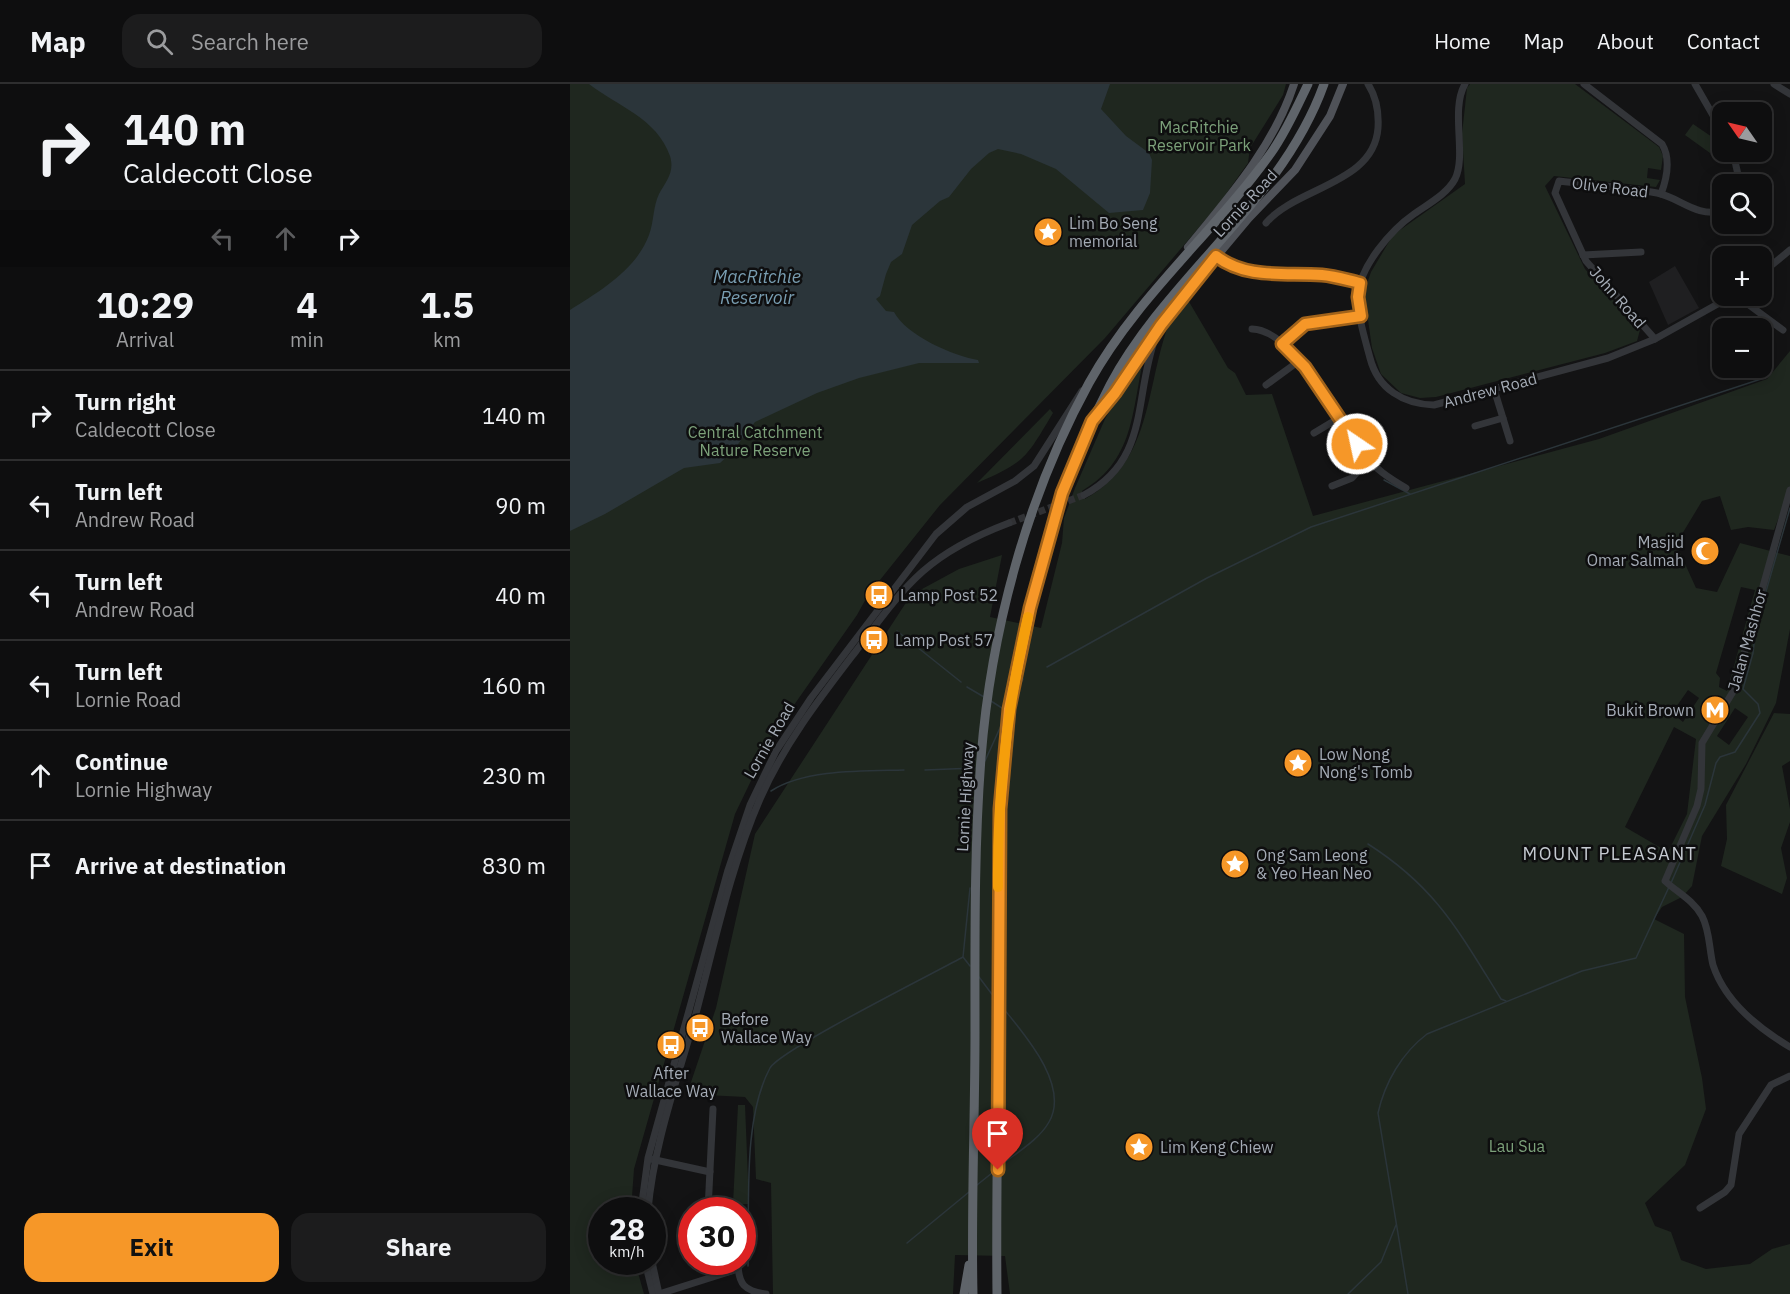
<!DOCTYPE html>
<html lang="en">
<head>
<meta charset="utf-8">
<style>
  :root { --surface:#0e0e0f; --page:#1c1c1d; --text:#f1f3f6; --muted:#9b9c9e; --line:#2e2e2f; --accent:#f69728 }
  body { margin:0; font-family:"IBM Plex Sans",sans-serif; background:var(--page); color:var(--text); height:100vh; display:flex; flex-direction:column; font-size:22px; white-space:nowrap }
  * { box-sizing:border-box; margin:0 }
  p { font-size:20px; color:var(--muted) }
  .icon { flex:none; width:33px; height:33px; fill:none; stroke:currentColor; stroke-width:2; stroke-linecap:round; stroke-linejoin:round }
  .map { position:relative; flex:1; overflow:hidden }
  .drawer { display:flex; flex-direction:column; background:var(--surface); width:570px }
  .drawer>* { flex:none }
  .top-card { background:#0e0e0f; color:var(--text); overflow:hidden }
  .needle { width:39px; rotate:304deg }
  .tools { position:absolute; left:1142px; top:18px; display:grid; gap:12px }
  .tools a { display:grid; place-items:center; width:60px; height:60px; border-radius:12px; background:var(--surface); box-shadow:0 3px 15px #0003,0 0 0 2px var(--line); font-size:30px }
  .speed { position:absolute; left:18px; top:1113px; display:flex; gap:12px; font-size:30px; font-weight:700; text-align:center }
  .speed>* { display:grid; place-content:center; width:78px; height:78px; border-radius:50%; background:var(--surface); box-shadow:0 3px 15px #0003,0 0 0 2px var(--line); line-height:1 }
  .speed small { font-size:15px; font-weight:400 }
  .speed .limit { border:9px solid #d22; background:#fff; color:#111 }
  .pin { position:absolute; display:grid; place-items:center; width:51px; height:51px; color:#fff; margin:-62px -26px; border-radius:50% 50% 50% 0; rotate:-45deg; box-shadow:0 0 6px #0007 }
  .pin .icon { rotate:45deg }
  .me { position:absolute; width:66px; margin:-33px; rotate:326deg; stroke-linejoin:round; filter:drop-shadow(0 0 4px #0008) }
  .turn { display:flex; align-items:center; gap:21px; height:126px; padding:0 24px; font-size:27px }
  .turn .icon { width:78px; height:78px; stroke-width:2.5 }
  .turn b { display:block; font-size:42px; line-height:51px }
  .lanes { display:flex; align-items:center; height:57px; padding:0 24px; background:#0003; justify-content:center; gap:30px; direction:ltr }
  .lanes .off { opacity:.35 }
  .eta { display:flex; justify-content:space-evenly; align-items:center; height:102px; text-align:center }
  .eta b { font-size:36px; font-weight:700; line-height:42px }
  .primary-button { display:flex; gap:12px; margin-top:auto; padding:12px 24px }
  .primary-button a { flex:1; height:69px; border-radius:18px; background:var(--accent); color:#111; font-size:24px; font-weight:700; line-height:69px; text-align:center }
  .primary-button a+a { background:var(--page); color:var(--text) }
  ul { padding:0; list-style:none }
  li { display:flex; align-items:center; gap:18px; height:90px; padding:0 24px; border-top:2px solid var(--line) }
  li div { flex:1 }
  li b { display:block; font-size:22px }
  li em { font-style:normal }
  header { display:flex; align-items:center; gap:36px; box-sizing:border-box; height:84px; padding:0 30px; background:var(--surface); border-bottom:2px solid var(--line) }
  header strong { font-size:28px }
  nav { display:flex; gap:33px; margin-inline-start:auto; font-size:21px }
  .search { width:420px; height:54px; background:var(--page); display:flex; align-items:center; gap:15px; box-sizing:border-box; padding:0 21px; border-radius:18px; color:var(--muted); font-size:22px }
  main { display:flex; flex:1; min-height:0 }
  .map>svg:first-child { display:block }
</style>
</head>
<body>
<header>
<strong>Map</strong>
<div class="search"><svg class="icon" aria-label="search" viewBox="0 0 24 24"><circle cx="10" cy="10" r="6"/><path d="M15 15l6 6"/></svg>Search here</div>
<nav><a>Home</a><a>Map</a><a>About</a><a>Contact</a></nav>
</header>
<main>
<section class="drawer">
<div class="top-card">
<div class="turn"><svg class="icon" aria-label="right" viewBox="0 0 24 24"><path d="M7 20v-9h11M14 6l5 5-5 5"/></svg><div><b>140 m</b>Caldecott Close</div></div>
<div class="lanes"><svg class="icon off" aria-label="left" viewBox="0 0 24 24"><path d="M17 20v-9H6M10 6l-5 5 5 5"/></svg><svg class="icon off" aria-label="ahead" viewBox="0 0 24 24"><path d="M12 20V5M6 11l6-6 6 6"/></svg><svg class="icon" aria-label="right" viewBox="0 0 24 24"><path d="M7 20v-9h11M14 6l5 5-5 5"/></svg></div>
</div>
<div class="eta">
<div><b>10:29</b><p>Arrival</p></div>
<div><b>4</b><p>min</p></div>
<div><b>1.5</b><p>km</p></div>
</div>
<ul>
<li><svg class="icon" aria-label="right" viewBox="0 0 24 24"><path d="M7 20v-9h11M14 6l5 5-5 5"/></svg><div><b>Turn right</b><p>Caldecott Close</p></div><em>140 m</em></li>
<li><svg class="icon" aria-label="left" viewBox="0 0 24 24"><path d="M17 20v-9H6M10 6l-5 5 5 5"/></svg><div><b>Turn left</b><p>Andrew Road</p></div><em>90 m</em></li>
<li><svg class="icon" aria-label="left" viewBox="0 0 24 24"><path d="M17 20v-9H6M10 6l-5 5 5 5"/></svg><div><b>Turn left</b><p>Andrew Road</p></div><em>40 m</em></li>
<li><svg class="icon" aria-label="left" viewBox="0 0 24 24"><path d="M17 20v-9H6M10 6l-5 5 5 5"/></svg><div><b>Turn left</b><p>Lornie Road</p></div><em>160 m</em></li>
<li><svg class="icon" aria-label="ahead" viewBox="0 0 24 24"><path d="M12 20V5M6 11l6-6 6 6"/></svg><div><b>Continue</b><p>Lornie Highway</p></div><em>230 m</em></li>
<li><svg class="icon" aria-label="arrive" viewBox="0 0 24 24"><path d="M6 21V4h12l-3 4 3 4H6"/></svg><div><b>Arrive at destination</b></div><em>830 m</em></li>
</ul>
<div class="primary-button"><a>Exit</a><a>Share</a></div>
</section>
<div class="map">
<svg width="1220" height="1210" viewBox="0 0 1220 1210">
  <rect width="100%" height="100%" fill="#131314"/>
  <polygon fill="#1f1f21" points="1105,182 1129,224 1098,241 1079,198"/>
  <g fill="#1f271f" fill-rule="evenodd">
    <polygon points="0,0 716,0 713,11 680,64 678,79 648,121 535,254 370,421 298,511 287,531 203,651 165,730 64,1085 61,1126 32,1126 32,1178 65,1178 74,1210 0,1210"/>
    <polygon points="900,0 1005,0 1089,63 1093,72 1091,86 1078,84 1077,94 1090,96 1086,103 984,92 975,102 1015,185 1070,246 1067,257 1035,269 866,313 850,314 831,309 811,290 802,264 794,208 801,188 823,151 895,100 892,50 897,4"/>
    <polygon points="1123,40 1148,57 1140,69 1115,51"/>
    <path d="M618 216 658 284 665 289 676 311 702 310 743 432 1029 355 1197 295 1220 267V404L1204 446 1178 443 1161 446 1150 412 1132 417 1106 460 1126 504 1147 508 1170 459 1220 472V545L1206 619 1176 680 1132 752 1122 802 1112 813 1092 823 1084 835 1114 850 1115 913 1132 994 1136 1025 1115 1081 1075 1119 1085 1142 1101 1148 1111 1176 1136 1185 1180 1180 1202 1165 1220 1160V1210H440L435 1172 385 1171 383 1210H203L201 1099 186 1095 183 1023 175 1013 117 1010 146 924 185 750 341 511 389 485 432 471 420 533 471 544 492 459 494 434 505 404 535 335 576 265C561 321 568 374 512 407L515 415C582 378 575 307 598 242 602 232 611 224 618 216ZM1171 503 1185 506 1157 607 1149 603 1150 594 1146 589ZM1118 606 1129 614 1113 638 1102 629ZM1165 624 1178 633 1159 661 1147 652ZM1104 643 1126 655 1117 730 1098 768 1055 743Z"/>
    <path d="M480 325 483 329C456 374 456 378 407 399Z"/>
    <polygon points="1204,629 1220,630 1220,677 1212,682 1220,725 1220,738 1211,764 1217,794 1212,810 1151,782 1157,755 1156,721"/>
    <polygon points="168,1021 175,1021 179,1120 163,1120"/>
  </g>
  <path fill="#2b353a" d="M19 0H540L531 25 556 52 579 69 582 76 580 109 573 126 539 129 486 85 451 70 428 65 419 69 401 85 379 113 370 117 342 141 332 170 321 178 316 190 310 212 306 215 316 227 324 228C336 251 383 272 408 276L409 279H349L289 294 247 309 185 338 162 368 150 379 114 384 35 430 0 447V226C30 207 66 186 79 151 84 138 83 122 89 110 96 97 105 88 100 72 87 34 47 22 19 0Z"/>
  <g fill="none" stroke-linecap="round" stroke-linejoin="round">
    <g stroke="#2b353a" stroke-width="1.5">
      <polyline points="814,396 840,410"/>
      <polyline points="327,547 391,598"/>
      <polyline points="477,583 637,494 741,443 1191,295"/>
      <polyline points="397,603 414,613"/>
      <polyline points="446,609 453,595"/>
      <polyline points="421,617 435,626"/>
      <polyline points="415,677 434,635"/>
      <polyline points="355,686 405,684"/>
      <path d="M201 707C235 685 294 687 334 686"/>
      <path d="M798 760C867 804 889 848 931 915L936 917"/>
      <polyline points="1101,799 1135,721 1146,679 1150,673 1165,668 1190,629 1188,620 1173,605 1183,569 1186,542 1220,424"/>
      <polyline points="400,882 393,873 400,804"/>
      <polyline points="409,893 424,913"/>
      <path d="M430 1082C446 1069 469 1056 479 1038 500 1002 455 951 433 924"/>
      <polyline points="407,1101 422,1089"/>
      <polyline points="337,1159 399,1108"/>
      <path d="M178 1182C180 1123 172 1036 200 984 210 966 364 889 393 873"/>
      <polyline points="778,1210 811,1178 826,1141"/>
      <path d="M838 1210 808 1029C815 998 832 969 857 950L1012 887 1066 874 1099 803"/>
    </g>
    <polyline stroke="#303134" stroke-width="7" stroke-dasharray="7 3.5" stroke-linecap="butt" points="439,439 514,411"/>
    <g stroke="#333539" stroke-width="7">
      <path d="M895 0C880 26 897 71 885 95 877 110 858 120 844 130 821 146 790 182 788 211 787 230 795 255 800 274 808 305 833 320 864 321L1038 274 1085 255 1162 212"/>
      <path d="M1014 0 1092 60C1101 75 1097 94 1091 110"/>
      <polyline points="1125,0 1152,47"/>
      <polyline points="1204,0 1220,10"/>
      <polyline points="1163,68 1170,100"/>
      <path d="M696 139C726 103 804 100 808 44 809 28 807 14 798 0"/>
      <polyline points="1013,171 1071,168"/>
      <path d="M646 172C678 197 720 187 757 191 768 192 779 196 790 199"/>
      <polyline points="1191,190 1220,166"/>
      <polyline points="1167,212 1213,246"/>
      <path d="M682 245C725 246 769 338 793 369 805 385 819 394 836 404"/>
      <path d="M1085 255 1016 177 985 109 989 97C1022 101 1055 103 1087 109 1111 114 1125 133 1152 127"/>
      <polyline points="712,260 735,240 791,232"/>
      <polyline points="696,301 729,277"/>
      <polyline points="924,305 940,357"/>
      <polyline points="905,342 933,334"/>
      <polyline points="744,349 769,334"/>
      <polyline points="762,402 782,394 799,375"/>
      <path d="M1220 406 1164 606 1132 659 1131 705 1127 722 1095 797C1108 809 1123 816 1132 832 1140 847 1139 865 1143 881 1155 918 1188 944 1220 963"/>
      <path d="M514 411C581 375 563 313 586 252"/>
      <polyline points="81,1075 140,1088"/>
      <polyline points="1130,1124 1155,1108 1161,1101 1169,1050 1201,1001 1220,992"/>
      <polyline points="71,1126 78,1074 158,786 180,721 206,667 241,614 366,450 397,423 445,397 464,382 512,307"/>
      <path d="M78 1126C84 1060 107 997 125 933 144 862 161 781 190 715 214 660 250 614 286 567 337 499 357 470 439 439"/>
      <polyline points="138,1126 143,1025"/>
      <polyline points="75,1178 83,1210"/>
      <polyline points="82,1178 89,1210"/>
      <path d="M168 1178C168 1201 175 1207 196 1210"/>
      <polyline points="89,1210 168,1185"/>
    </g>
    <g stroke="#4f5258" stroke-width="8">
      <path d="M618 163C659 113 704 62 724 0"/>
      <polyline points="528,330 606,221 679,134 725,86 760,32 773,0"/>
    </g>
    <g stroke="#5f646a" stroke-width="9">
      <polyline points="394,1210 399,1181"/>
      <path d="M403 1210C401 1123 405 1036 405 948 405 857 404 765 411 674 421 546 457 412 519 299 567 212 644 149 701 69 716 48 727 23 738 0"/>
      <path d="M427 1210C426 1125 428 1040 428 956 428 862 425 769 433 675 444 552 482 411 540 301 598 192 712 118 754 0"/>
    </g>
  </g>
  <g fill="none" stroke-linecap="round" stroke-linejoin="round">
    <g stroke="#a0621a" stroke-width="15">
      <path id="route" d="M428 1086 430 725 439 625 460 524 492 409 522 337 545 309 591 241 646 172C677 196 717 188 752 191 765 192 777 196 790 199L788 213 791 232 735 240 712 260 735 283 787 360"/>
    </g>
    <use href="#route" stroke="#f69728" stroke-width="10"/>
    <path stroke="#f59e0b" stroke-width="10" d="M428 803C427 712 437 622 458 533"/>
  </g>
  <defs>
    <g id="sight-disc" transform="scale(1.5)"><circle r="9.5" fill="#f69728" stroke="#0e0e0f"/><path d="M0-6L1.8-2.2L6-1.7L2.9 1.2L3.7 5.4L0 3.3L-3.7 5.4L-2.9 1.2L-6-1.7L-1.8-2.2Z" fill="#fff"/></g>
    <g id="mosque-disc" transform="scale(1.5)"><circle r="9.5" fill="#f69728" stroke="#0e0e0f"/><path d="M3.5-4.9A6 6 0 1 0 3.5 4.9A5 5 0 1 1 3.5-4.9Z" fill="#fff"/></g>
    <g id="bus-disc" transform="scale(1.5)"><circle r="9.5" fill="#f69728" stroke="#0e0e0f"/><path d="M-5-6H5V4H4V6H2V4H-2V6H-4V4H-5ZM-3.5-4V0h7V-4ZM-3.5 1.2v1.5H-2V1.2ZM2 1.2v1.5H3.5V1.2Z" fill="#fff"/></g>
    <g id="metro-disc" transform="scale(1.5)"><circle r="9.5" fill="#f69728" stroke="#0e0e0f"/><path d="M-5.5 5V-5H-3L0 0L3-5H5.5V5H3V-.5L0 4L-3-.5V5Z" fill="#fff"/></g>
  </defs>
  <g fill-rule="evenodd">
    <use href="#sight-disc" x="478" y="148"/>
    <use href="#mosque-disc" x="1135" y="467"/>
    <use href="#bus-disc" x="309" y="511"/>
    <use href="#bus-disc" x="304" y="556"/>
    <use href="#metro-disc" x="1145" y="626"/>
    <use href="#sight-disc" x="728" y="679"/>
    <use href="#sight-disc" x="665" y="780"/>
    <use href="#bus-disc" x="130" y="944"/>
    <use href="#bus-disc" x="101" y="961"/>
    <use href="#sight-disc" x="569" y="1063"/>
  </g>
  <g text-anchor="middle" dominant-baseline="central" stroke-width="5" stroke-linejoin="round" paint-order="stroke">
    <g font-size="16" fill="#7ca17a" stroke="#0e0e0f">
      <text x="629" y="43">MacRitchie<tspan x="629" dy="18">Reservoir Park</tspan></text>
      <text x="185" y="348">Central Catchment<tspan x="185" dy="18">Nature Reserve</tspan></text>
      <text x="947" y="1062">Lau Sua</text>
    </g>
    <g font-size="16" fill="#a4abb5" stroke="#0e0e0f">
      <text transform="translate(1040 103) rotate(7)">Olive Road</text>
      <text transform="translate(675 119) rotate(-47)">Lornie Road</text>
      <text transform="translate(1048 213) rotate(49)">John Road</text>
      <text transform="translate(920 306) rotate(-15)">Andrew Road</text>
      <text transform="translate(1177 556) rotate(-74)">Jalan Mashhor</text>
      <text transform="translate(199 656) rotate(-60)">Lornie Road</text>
      <text transform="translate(395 713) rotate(-87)">Lornie Highway</text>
    </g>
    <g font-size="16" fill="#a4abb5" stroke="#0e0e0f" text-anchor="start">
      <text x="499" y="139">Lim Bo Seng<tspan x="499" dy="18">memorial</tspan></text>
      <text x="1114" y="458" text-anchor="end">Masjid<tspan x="1114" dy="18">Omar Salmah</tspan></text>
      <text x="330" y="511">Lamp Post 52</text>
      <text x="325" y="556">Lamp Post 57</text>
      <text x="1124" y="626" text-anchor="end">Bukit Brown</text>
      <text x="749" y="670">Low Nong<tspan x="749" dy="18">Nong's Tomb</tspan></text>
      <text x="686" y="771">Ong Sam Leong<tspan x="686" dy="18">&amp; Yeo Hean Neo</tspan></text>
      <text x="151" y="935">Before<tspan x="151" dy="18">Wallace Way</tspan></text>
      <text x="101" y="989" text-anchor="middle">After<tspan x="101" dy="18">Wallace Way</tspan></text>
      <text x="590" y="1063">Lim Keng Chiew</text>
    </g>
    <g font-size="18" font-style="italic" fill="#799eb2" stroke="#0e0e0f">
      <text x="187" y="192">MacRitchie<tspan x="187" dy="21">Reservoir</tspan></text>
    </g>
    <g font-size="18" letter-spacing="1.5" fill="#c5cad1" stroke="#0e0e0f">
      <text x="1040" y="769">MOUNT PLEASANT</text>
    </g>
  </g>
</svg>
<div class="tools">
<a><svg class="needle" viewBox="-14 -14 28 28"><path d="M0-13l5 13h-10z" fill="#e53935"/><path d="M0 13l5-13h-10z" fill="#9b9c9e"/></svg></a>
<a><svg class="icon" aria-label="search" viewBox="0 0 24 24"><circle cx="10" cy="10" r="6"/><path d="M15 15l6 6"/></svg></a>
<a>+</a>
<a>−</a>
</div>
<div class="speed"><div>28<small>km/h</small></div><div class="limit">30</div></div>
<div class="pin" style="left:428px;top:1086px;background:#d93025"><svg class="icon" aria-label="arrive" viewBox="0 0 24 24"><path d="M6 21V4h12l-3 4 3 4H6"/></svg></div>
<svg class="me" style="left:787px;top:360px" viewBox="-20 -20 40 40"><circle r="17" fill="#f69728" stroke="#fff" stroke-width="3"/><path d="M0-11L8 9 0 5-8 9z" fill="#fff"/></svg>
</div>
</main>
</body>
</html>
